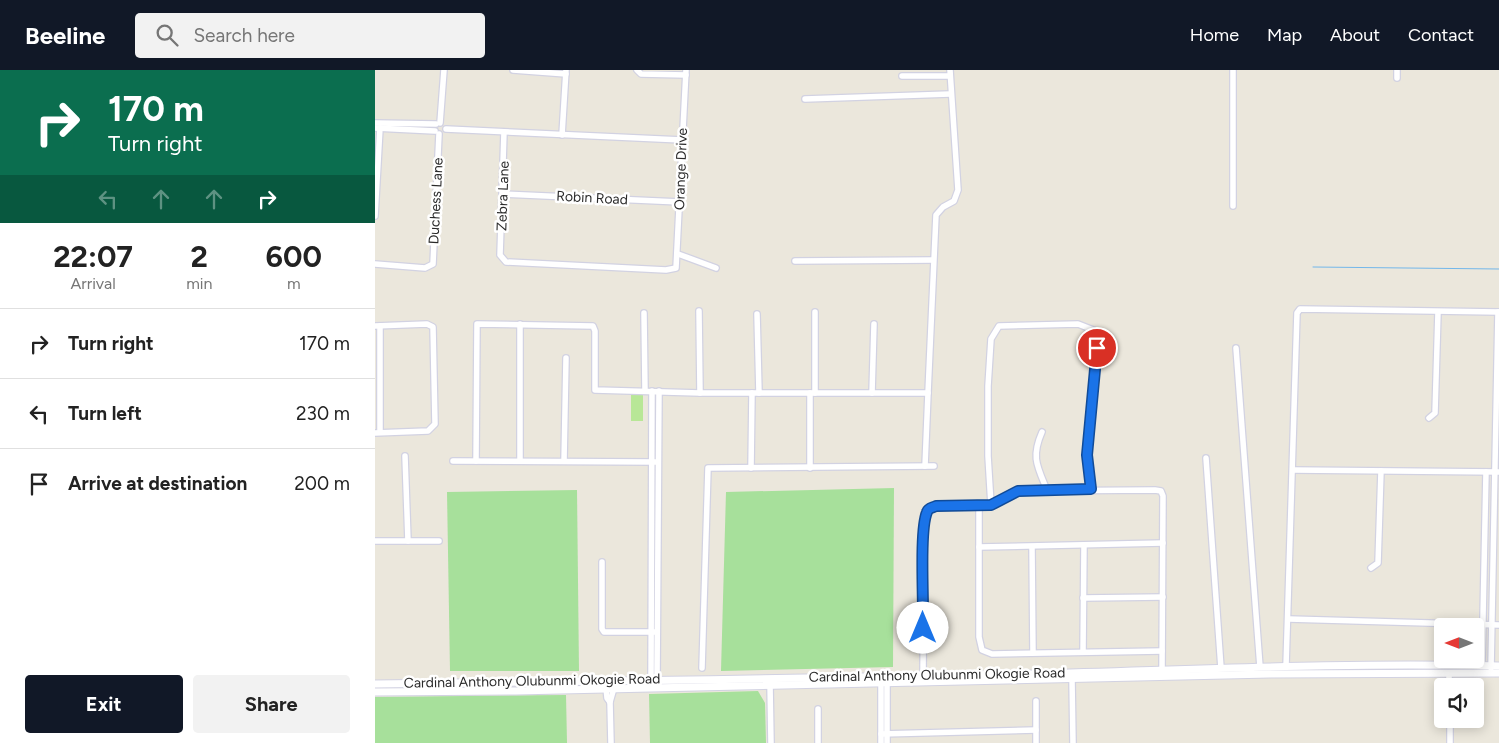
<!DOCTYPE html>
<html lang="en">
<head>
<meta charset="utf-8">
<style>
  :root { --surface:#fff; --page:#f2f2f2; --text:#222; --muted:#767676; --line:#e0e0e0; --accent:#111827 }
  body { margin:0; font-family:Figtree,sans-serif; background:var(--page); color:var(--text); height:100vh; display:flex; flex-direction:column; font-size:19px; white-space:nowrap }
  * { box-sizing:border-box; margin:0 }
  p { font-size:16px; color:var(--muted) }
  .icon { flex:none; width:28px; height:28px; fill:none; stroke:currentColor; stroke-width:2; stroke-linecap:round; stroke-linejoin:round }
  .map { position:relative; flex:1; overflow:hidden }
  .drawer { display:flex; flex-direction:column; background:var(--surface); width:375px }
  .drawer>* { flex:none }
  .hud { background:#0b6e4f; color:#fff; overflow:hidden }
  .needle { width:32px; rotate:270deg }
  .controls { position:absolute; left:1059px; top:548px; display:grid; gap:10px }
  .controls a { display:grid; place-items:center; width:50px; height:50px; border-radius:5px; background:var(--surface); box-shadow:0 2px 12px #0003; font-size:25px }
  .pin { position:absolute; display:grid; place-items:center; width:42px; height:42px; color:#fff; margin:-21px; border:2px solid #fff; border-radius:50%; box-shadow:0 1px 5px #0007 }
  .me { position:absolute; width:55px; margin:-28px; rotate:0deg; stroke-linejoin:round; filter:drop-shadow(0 0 4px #0008) }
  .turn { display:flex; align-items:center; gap:18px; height:105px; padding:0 25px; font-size:22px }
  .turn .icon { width:65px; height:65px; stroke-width:2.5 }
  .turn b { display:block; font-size:35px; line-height:42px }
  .lanes { display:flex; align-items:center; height:48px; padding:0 25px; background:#0003; justify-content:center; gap:25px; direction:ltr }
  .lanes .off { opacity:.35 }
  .eta { display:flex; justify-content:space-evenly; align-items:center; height:85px; text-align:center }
  .eta b { font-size:30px; font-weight:700; line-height:35px }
  .primary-button { display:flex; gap:10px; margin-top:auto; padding:10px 25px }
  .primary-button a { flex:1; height:58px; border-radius:5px; background:var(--accent); color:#fff; font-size:20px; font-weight:700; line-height:58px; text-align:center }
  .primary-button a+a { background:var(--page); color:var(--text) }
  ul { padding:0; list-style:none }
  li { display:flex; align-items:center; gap:15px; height:70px; padding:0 25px; border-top:1px solid var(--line) }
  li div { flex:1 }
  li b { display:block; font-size:19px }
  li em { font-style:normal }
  header { display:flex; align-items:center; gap:30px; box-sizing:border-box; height:70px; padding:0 25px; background:var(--accent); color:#fff }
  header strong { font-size:24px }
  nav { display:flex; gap:28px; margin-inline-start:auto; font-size:18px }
  .search { width:350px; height:45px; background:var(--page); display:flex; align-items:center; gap:12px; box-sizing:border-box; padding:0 18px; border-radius:5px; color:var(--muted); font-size:19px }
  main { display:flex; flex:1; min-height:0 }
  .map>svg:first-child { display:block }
</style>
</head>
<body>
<header>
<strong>Beeline</strong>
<div class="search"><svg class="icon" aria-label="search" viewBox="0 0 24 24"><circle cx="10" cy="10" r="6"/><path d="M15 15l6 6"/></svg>Search here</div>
<nav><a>Home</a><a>Map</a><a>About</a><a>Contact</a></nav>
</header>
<main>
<section class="drawer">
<div class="hud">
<div class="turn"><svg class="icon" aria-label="right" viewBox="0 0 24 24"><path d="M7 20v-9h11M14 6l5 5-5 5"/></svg><div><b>170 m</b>Turn right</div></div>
<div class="lanes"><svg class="icon off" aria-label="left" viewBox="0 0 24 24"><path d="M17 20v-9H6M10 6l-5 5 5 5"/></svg><svg class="icon off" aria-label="ahead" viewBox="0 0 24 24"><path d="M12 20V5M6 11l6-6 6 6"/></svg><svg class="icon off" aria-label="ahead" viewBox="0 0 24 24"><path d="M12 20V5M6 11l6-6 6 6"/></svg><svg class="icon" aria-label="right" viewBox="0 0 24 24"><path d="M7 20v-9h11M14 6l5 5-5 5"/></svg></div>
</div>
<div class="eta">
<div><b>22:07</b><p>Arrival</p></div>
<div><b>2</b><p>min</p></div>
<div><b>600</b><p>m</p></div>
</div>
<ul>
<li><svg class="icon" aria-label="right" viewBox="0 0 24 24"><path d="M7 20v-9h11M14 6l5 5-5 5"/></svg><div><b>Turn right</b></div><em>170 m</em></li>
<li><svg class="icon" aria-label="left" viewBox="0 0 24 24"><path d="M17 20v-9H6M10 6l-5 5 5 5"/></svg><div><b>Turn left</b></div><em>230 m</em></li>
<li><svg class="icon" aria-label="arrive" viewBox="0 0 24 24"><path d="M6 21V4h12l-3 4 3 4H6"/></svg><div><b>Arrive at destination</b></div><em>200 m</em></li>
</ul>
<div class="primary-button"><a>Exit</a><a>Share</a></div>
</section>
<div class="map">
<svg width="1124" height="673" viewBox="0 0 1124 673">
  <rect width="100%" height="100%" fill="#ebe7dc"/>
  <g fill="#a7e09b">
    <polygon points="519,418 518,597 346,601 351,422"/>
    <polygon points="202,420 204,601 75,601 72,422"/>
    <polygon points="383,621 390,633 391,673 275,673 274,624"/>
    <polygon points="191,625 192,673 0,673 0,627"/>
  </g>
  <rect fill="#b8e797" x="256" y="324" width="12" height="27"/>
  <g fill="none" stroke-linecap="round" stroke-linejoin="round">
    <polyline stroke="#73b7ea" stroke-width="1" points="938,197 1124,199"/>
    <g stroke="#d2d2e2" stroke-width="8">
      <g id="minor">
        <polyline points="138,0 191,4"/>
        <polyline points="262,0 266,4 311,5"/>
        <polyline points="858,0 858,136"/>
        <polyline points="527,6 575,6"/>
        <polyline points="1022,8 1022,0"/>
        <polyline points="430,29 575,24"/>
        <polyline points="0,53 61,54"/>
        <polyline points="65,53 69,0"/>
        <polyline points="0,58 60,61"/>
        <polyline points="71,59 307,70"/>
        <polyline points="129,62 125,185 131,192 291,200 301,198 311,0"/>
        <polyline points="187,65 191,0"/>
        <polyline points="128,124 305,132"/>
        <polyline points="0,146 5,58"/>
        <polyline points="303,184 341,198"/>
        <polyline points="420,191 558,190"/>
        <polyline points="0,194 50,198 58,194 64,64"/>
        <polyline points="324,241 325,323"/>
        <polyline points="440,242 440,323"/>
        <polyline points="269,243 270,321"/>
        <polyline points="382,244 384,323"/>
        <polyline points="145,254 145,391"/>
        <polyline points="0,256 52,254 58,257 60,354 53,361 0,363"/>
        <polyline points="861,278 885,597"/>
        <polyline points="435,323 435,398"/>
        <polyline points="497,323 499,254"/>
        <polyline points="1054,348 1060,343 1063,242"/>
        <polyline points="5,362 5,256"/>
        <path d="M667 362C656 387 662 396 672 420"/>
        <polyline points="831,388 846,598"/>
        <polyline points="78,391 281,392"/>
        <polyline points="101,391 102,254 218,256 220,261 220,320 325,323 553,323 561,145 568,137 579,131 583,120 575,0"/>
        <polyline points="189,391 191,288"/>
        <polyline points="550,396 553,323"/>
        <polyline points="376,398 377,323"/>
        <polyline points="918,400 1124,402"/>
        <polyline points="616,435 613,386 613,316 616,269 624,256 703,254 721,261 722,278 712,385 717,419"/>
        <polyline points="604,436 604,567 607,580 617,584 787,581"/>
        <polyline points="0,471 33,471 30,386"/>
        <polyline points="33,471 64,471"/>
        <polyline points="604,477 788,473"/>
        <polyline points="657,477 658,583"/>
        <polyline points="227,492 227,559 229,562 280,562"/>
        <polyline points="996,498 1003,493 1006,401"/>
        <polyline points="708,528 788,527"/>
        <polyline points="914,549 1124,555"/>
        <polyline points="708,582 709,475"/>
        <polyline points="911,596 922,243 925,239 1124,242"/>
        <polyline points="1107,596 1111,402"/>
        <polyline points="327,598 333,398 559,396"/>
        <polyline points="1116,598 1123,242"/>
        <polyline points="1074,603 1074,616"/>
        <path d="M548 605 549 462C550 451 549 440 561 436L616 435 623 433 643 421 780 420 786 421 788 426 787 603"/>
        <polyline points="697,609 698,673"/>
        <polyline points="276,610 277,321"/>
        <polyline points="282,610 284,321"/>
        <polyline points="395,614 396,673"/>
        <polyline points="231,618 232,628 235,632 236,673"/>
        <polyline points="661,631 661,673"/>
        <polyline points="235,632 239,618"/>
        <polyline points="443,639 443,673"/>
        <polyline points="1075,649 1075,673"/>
        <polyline points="506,664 661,660"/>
        <polyline points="506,673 506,613"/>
        <polyline points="512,673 512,613"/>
      </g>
    </g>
    <g stroke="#d2d2e2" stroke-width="9">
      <g id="tertiary">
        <path d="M0 614C220 612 441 608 661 604 815 600 970 592 1124 596"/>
        <polyline points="0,622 141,621 895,604 1124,603"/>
      </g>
    </g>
    <use href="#minor" stroke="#fff" stroke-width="5.5"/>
    <use href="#tertiary" stroke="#fff" stroke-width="7"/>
  </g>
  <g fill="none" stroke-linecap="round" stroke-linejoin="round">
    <g stroke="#114b97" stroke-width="12">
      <path id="route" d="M548 558C549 535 544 461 552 442 553 438 557 438 561 436L616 435 643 421 716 419 712 385 722 278"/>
    </g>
    <use href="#route" stroke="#1a73e8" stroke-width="9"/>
  </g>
  <g text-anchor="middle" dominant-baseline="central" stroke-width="5" stroke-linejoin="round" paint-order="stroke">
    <g font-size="14" fill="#2a2a2a" stroke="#fff">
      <text transform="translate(306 99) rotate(-88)">Orange Drive</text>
      <text transform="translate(128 126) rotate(-88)">Zebra Lane</text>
      <text transform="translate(217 128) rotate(3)">Robin Road</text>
      <text transform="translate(61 131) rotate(-87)">Duchess Lane</text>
      <text transform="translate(562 605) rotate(-1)">Cardinal Anthony Olubunmi Okogie Road</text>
      <text transform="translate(157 611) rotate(-1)">Cardinal Anthony Olubunmi Okogie Road</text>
    </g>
  </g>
</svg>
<div class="controls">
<a><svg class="needle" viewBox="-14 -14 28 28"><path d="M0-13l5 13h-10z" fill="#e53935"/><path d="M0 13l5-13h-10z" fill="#767676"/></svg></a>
<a><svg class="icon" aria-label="sound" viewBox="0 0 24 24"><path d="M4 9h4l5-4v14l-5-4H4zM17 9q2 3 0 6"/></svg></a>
</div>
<div class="pin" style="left:722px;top:278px;background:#d93025"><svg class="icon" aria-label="arrive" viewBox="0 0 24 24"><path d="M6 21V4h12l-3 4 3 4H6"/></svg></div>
<svg class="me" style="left:548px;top:558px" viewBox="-20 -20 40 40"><circle r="19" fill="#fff"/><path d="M0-13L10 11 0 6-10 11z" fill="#1a73e8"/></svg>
</div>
</main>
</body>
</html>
